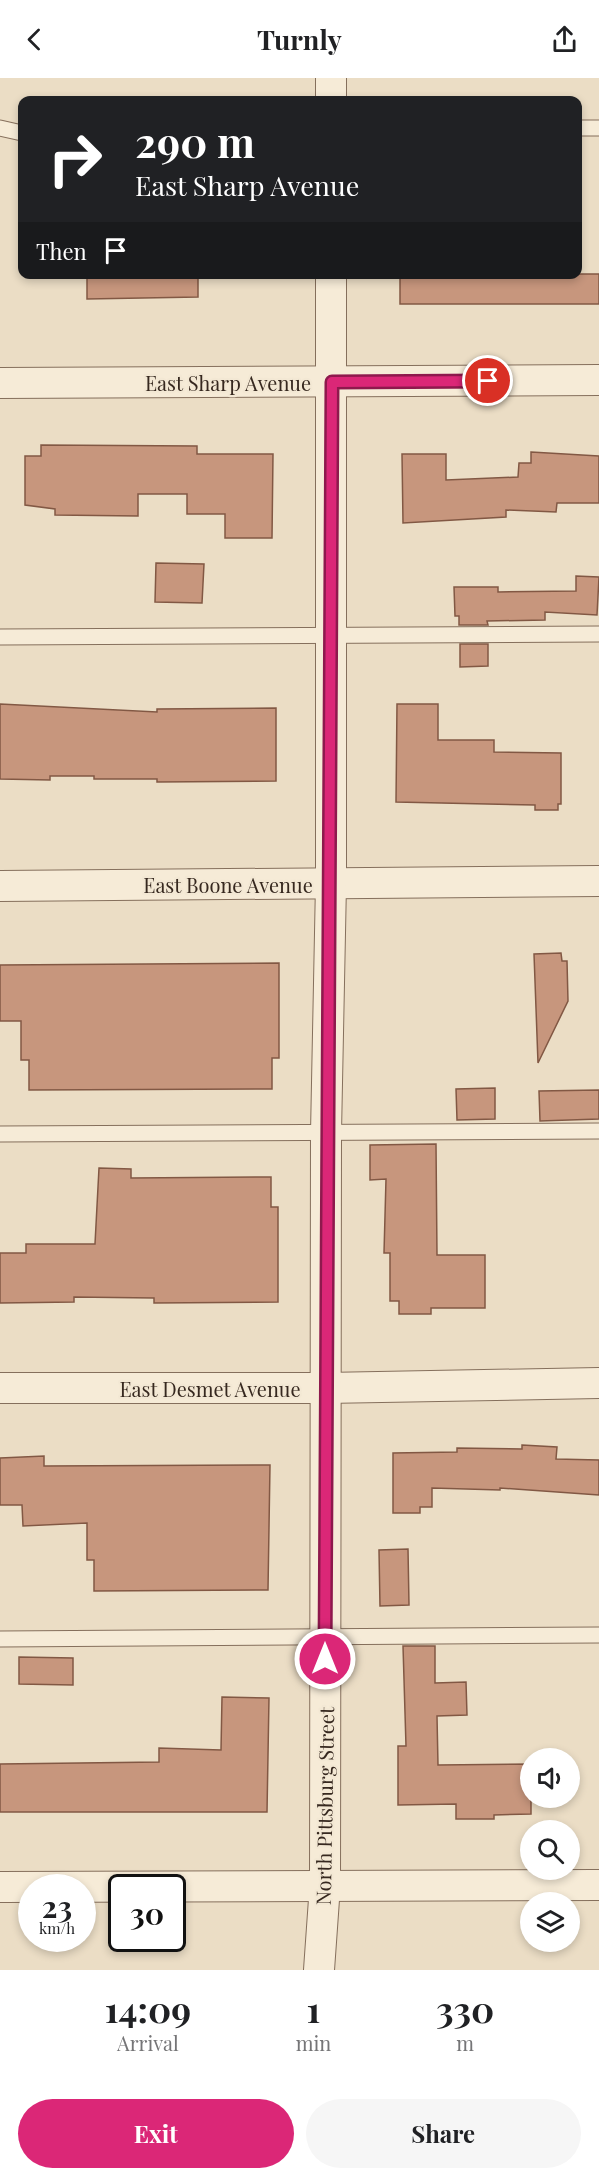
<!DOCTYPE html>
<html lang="en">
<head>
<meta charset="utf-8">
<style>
  :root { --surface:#fff; --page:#f6f6f6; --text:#202124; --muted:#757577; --accent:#db2777 }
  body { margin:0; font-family:"Playfair Display",serif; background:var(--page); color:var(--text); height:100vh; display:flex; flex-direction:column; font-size:22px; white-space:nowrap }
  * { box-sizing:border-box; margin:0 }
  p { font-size:20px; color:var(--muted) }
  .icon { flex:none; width:33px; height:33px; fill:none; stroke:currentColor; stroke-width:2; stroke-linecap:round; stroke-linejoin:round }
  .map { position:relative; height:1892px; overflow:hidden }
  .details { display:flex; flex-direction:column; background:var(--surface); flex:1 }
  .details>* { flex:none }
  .banner { position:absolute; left:18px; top:18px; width:564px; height:183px; border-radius:12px; box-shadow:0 3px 9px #0003; background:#202124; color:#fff; overflow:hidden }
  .fabs { position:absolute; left:520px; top:1670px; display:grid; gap:12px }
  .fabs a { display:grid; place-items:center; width:60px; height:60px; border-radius:50%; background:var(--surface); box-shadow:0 3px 9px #0003; font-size:30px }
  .speed { position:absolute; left:18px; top:1796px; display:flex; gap:12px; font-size:30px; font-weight:700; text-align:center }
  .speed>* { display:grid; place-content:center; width:78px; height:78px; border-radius:50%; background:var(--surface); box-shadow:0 3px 9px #0003; line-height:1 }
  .speed small { font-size:15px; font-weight:400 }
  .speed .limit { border:3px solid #111; border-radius:9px; background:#fff; color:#111 }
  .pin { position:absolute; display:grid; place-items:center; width:51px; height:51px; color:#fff; margin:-26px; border:3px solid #fff; border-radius:50%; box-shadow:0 2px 6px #0007 }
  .me { position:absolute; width:66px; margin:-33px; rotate:0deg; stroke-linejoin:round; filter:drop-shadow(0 0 4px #0008) }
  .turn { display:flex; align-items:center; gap:21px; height:126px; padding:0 18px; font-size:27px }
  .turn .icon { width:78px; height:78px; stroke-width:2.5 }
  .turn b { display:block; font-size:42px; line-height:51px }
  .then { display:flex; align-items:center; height:57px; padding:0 18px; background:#0003; gap:12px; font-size:22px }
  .eta { display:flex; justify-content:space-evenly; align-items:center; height:102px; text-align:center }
  .eta b { font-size:36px; font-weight:700; line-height:42px }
  .primary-button { display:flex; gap:12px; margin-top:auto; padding:12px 18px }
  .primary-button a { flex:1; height:69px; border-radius:36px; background:var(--accent); color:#fff; font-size:24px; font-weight:700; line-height:69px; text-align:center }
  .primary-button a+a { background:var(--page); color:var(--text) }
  header { display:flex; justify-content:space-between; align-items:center; height:78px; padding:0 18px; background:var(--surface); font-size:27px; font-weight:700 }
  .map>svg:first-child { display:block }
</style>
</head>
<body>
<header><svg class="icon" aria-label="back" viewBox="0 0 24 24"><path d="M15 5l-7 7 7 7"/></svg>Turnly<svg class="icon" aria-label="share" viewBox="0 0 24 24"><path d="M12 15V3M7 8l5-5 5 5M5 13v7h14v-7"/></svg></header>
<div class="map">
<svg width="599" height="1892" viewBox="0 0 599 1892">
  <rect width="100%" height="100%" fill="#ebddc5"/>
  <g fill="#c7967d" stroke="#825844" stroke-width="1.5">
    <polygon points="87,196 198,196 198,219 87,221"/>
    <rect x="400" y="196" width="199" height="30"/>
    <polygon points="41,367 197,368 197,376 273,376 272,460 225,460 225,436 187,436 187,416 138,416 138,438 55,437 55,431 25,427 25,378 41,378"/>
    <polygon points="531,374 599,378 599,425 557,425 556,434 506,432 506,439 403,445 402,376 446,376 446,402 518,399 519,385 531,385"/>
    <polygon points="156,485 204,486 202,525 155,524"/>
    <polygon points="576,498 599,499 597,537 545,534 545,542 487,543 488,547 459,547 459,538 455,538 454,509 498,509 498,514 576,513"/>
    <polygon points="460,566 488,566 488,588 460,589"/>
    <polygon points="0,626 157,634 157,631 276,630 276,703 157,704 157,701 94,701 94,698 50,698 50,702 0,701"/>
    <polygon points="397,626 438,626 438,662 494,662 494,674 561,675 561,726 558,726 558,732 535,732 535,727 396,724"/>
    <polygon points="561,875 562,883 567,883 568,923 538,985 534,876"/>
    <polygon points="279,885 279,980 272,980 272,1011 29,1012 29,982 21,982 21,943 0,943 0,887"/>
    <polygon points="495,1010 495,1041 457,1042 456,1011"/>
    <polygon points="599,1012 599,1041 540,1043 539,1013"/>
    <polygon points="436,1066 437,1177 485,1177 485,1230 431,1230 431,1236 399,1236 399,1223 390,1223 390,1175 384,1175 386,1101 370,1102 370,1067"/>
    <polygon points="99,1090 131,1091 131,1100 271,1099 271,1129 278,1129 278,1224 154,1225 154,1220 74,1219 74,1224 0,1225 0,1175 26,1175 26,1166 95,1166"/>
    <polygon points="522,1367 557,1369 556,1381 599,1382 599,1417 500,1410 500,1412 432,1410 432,1429 420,1429 420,1435 393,1435 393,1375 457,1374 457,1370 522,1371"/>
    <polygon points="44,1378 44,1388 270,1387 268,1512 94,1513 94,1482 87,1482 87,1445 23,1448 22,1427 0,1427 0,1380"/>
    <polygon points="408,1471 409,1527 380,1528 379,1472"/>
    <polygon points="403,1568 435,1568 435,1605 466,1604 467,1637 437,1638 438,1687 531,1686 531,1736 494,1737 494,1741 456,1741 456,1726 398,1727 398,1668 406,1668"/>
    <polygon points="19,1579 73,1580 73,1607 19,1606"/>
    <polygon points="222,1619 269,1620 267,1734 0,1734 0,1686 159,1684 159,1670 221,1672"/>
  </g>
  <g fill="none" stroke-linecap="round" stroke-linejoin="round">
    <g stroke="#856f5c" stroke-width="17">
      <g id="lane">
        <polyline points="0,50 22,55"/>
        <polyline points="578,50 599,50"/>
        <polyline points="0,559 599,556"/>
        <polyline points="0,1056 599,1053"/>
        <polyline points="0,1561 599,1557"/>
      </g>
    </g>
    <g stroke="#856f5c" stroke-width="32">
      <g id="street">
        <polyline points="331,22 331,0"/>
        <polyline points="0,305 599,302"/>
        <polyline points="0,808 599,803"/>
        <polyline points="0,1310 325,1310 599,1305"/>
        <polyline points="0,1809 599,1807"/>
        <polyline points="319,1892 325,1807 326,1055 331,805 331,196"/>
      </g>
    </g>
    <use href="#lane" stroke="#f6ebd7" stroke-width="15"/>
    <use href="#street" stroke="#f6ebd7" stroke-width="30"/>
  </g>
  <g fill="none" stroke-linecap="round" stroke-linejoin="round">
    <g stroke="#8e194d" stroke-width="15">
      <polyline id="route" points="325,1581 332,304 488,303"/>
    </g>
    <use href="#route" stroke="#db2777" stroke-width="10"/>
  </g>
  <g text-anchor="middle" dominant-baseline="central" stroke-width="4.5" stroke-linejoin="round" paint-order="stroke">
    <g font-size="20" fill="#36281f" stroke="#f3e8d4">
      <text x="228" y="304">East Sharp Avenue</text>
      <text x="228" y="806">East Boone Avenue</text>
      <text x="210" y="1310">East Desmet Avenue</text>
      <text transform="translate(324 1728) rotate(-89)">North Pittsburg Street</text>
    </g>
  </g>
</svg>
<div class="fabs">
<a><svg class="icon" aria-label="sound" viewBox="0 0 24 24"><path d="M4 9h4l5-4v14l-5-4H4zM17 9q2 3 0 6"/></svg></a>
<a><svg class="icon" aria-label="search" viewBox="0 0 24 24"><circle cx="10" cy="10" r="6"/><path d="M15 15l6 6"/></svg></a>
<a><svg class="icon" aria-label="layers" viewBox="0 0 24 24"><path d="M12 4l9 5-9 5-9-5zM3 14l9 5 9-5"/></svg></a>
</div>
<div class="speed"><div>23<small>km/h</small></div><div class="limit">30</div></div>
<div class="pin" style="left:488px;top:303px;background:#d93025"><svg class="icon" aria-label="arrive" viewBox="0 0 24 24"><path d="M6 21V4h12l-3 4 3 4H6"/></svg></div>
<svg class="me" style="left:325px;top:1581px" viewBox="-20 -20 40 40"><circle r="17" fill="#db2777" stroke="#fff" stroke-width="3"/><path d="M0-11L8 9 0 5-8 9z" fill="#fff"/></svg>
<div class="banner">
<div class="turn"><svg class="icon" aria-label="right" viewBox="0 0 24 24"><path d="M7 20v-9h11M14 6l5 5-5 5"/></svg><div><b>290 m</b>East Sharp Avenue</div></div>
<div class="then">Then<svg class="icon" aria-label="arrive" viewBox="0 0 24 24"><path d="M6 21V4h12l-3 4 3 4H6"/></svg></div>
</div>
</div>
<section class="details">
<div class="eta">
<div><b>14:09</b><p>Arrival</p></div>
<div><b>1</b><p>min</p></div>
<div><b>330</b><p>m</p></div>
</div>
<div class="primary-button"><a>Exit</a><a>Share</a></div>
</section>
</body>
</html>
